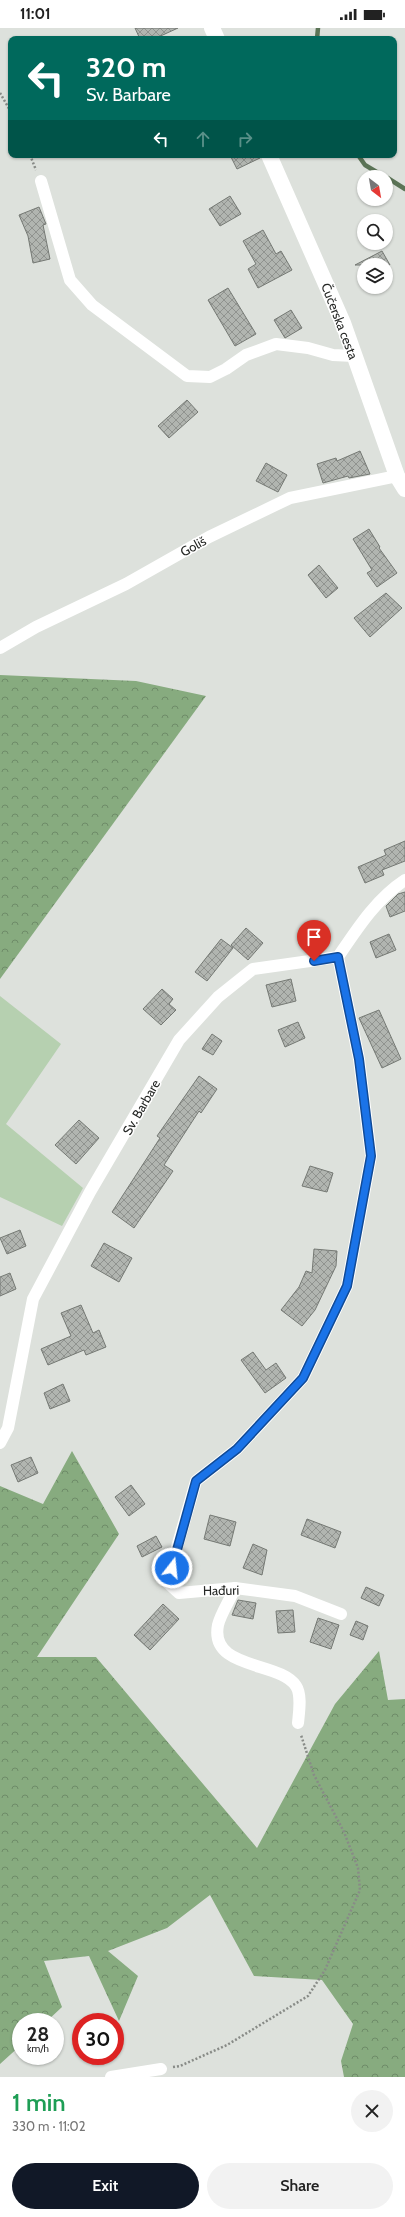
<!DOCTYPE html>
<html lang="en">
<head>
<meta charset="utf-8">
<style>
  :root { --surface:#fff; --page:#f2f2f2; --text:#222; --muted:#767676; --accent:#111827 }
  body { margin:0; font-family:Cabin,sans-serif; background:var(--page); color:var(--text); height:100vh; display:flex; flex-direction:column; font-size:15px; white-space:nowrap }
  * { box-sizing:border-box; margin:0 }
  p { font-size:13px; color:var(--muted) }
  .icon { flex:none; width:22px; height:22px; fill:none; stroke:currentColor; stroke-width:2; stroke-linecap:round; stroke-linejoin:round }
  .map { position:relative; height:2049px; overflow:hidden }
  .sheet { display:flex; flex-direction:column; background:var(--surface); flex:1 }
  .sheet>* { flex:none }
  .hud { position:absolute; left:8px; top:8px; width:389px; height:122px; border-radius:8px; box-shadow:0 1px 3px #0004; background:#00695c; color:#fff; overflow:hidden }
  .needle { width:26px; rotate:149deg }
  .tools { position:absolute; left:357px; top:142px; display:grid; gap:8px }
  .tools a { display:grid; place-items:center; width:36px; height:36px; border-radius:50%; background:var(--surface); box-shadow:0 1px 3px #0004; font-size:20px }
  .speed { position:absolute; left:12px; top:1985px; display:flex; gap:8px; font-size:20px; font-weight:700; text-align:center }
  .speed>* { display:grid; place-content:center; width:52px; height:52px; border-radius:50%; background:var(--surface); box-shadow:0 1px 3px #0004; line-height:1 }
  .speed small { font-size:10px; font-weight:400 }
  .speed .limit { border:6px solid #d22; background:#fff; color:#111 }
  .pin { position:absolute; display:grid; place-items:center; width:34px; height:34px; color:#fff; margin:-41px -17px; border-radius:50% 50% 50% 0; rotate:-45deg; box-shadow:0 0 4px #0007 }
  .pin .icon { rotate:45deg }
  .me { position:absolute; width:44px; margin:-22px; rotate:16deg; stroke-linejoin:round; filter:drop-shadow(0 0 3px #0008) }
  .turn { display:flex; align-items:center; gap:14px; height:84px; padding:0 12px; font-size:18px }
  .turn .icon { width:52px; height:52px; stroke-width:2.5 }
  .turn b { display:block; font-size:28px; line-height:34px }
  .lanes { display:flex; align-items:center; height:38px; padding:0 12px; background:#0003; justify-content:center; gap:20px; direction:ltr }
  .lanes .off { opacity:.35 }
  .round { display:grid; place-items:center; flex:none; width:42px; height:42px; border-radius:21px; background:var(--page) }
  .overview { display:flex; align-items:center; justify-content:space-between; height:68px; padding:0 12px }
  h1 { font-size:24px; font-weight:600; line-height:30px; color:#1e9e55 }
  .action { display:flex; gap:8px; margin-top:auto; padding:8px 12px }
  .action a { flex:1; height:46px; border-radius:24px; background:var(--accent); color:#fff; font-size:16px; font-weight:600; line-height:46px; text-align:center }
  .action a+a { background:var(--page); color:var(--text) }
  .status { display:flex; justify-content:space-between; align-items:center; height:28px; padding:0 20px; background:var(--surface); direction:ltr }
  .status svg { height:11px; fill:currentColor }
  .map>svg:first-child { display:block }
</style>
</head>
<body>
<div class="status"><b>11:01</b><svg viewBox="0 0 49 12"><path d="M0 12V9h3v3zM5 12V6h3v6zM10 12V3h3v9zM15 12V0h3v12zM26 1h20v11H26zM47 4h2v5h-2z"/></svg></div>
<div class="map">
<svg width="405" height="2049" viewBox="0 0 405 2049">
  <defs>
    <pattern id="forest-crowns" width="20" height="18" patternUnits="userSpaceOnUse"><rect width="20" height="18" fill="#87ab7f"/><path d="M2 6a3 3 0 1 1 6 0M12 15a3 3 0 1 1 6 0" fill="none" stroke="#6e8b68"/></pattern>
    <pattern id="building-cross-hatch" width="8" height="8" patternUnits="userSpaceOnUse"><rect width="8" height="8" fill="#b1b5b0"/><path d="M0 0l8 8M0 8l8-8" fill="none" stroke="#90938f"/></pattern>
  </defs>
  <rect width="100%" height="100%" fill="#dde1dc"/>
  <polygon fill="#b6d0b0" points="0,968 61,1016 6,1096 83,1160 62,1198 0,1169"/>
  <g fill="url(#forest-crowns)">
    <polygon points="0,647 136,653 206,668 0,951"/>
    <polygon points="72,1423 119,1506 37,1629 96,1629 257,1820 335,1676 379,1623 388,1672 405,1671 405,2049 344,2049 341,2033 353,1996 322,1952 254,1948 210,1867 167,1900 108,1923 138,1948 119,1993 89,1928 44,1933 62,1979 46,1994 21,1994 21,2017 0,2036 0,1458 43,1476"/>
  </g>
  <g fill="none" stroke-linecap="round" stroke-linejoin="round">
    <g stroke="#5b7456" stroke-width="4.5">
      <polyline points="317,11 318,0"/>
      <polyline points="358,127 365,137 385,149"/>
      <polyline points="386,149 405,161"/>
    </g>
  </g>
  <g fill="url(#building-cross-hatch)" stroke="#757974">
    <polygon points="135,0 178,0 154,11 140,11"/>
    <polygon points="230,127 260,127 260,130 237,141"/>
    <polygon points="230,168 241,186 220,198 209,181"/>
    <polygon points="39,179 46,196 43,197 50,231 33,235 28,208 19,187"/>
    <polygon points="263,202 276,226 281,223 292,242 258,260 248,241 256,236 243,213"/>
    <polygon points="382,223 390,237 355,237"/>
    <polygon points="228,260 256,306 235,318 208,272"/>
    <polygon points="291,282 302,300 285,310 274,292"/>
    <polygon points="187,372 198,384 169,410 158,398"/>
    <polygon points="360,423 370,446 349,450 348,448 323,455 317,436 336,430 337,433"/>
    <polygon points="266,435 287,447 278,464 256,453"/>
    <polygon points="369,501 380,519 379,520 397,545 377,559 367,545 372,542 353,511"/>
    <polygon points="319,537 338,560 326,570 308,547"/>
    <polygon points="386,565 402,580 370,609 354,590"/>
    <polygon points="405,813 405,833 382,842 384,847 365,855 358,839 386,827 384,822"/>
    <polygon points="405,864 405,883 390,889 386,878 398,866"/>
    <polygon points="246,900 263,915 248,932 231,917"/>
    <polygon points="389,906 396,922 376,930 370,914"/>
    <polygon points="221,911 233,920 207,953 195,944"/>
    <polygon points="291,951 296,973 272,979 266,957"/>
    <polygon points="162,961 173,971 169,976 176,982 161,997 143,981"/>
    <polygon points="379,982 401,1031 382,1040 359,990"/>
    <polygon points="298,994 305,1010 285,1019 278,1002"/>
    <polygon points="212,1006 222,1013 213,1027 202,1021"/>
    <polygon points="199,1048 217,1061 201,1085 199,1083 164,1137 173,1143 134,1200 112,1184 160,1110 157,1108"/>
    <polygon points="79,1092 99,1110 76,1136 55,1117"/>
    <polygon points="310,1138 333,1145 327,1164 302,1158"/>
    <polygon points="20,1202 26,1218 7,1226 0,1210"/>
    <polygon points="104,1215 132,1230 119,1254 91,1238"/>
    <polygon points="314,1221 337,1223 336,1238 315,1282 302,1298 281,1282 299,1259 306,1243 312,1245"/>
    <polygon points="10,1245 16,1261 0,1268 0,1249"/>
    <polygon points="81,1277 93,1305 99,1302 106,1319 86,1327 84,1322 48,1337 41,1321 71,1308 61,1285"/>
    <polygon points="253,1324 266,1342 276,1335 286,1350 265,1365 241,1332"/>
    <polygon points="63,1356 70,1373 50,1381 44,1365"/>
    <polygon points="31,1429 38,1445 18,1454 11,1437"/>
    <polygon points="131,1457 145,1476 129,1488 115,1469"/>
    <polygon points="210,1487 236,1494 230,1518 204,1511"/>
    <polygon points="307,1491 341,1504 335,1520 301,1507"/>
    <polygon points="156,1508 162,1519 142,1529 137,1518"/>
    <polygon points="253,1516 267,1522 262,1547 243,1540"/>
    <polygon points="366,1559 384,1567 379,1578 361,1570"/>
    <polygon points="238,1572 256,1575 253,1591 232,1587"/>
    <polygon points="163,1576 179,1591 150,1622 134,1607"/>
    <polygon points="293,1582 295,1604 278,1605 276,1583"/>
    <polygon points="318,1590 339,1597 331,1621 310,1614"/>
    <polygon points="356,1593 368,1598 363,1612 350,1607"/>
  </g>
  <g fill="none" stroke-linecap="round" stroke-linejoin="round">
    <g stroke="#888b87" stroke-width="2.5" stroke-dasharray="2 2" stroke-linecap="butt">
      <polyline points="0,65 11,84"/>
      <polyline points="30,127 36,142"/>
      <polyline points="173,2039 180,2038 227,2017 308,1968 325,1942 360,1862 358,1840 344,1804 314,1747 301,1707"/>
    </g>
    <g stroke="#fff" stroke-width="12">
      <polyline points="41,153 70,252 92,277 187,348 210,349 226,341 246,327 276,316 308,320 333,327 354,328"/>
      <polyline points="0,620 36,599 126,556 209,509 290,470 397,448"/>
      <polyline points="338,929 359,1031 371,1128 347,1258 303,1350 237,1421 196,1453 167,1554 179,1565 235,1560 295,1568 341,1586"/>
      <path d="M0 1415 8 1400 33 1271 90 1164 179 1012 218 969 253 941 338 929C357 901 376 871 405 852"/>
      <path d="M235 1560C230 1572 221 1585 218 1597 209 1642 280 1633 296 1658 302 1667 299 1684 298 1695"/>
      <polyline points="111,2049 161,2041"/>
    </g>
    <g stroke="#fff" stroke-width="16">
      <polyline points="212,0 217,11"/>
      <polyline points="269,127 343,295 397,448 405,461"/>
    </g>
  </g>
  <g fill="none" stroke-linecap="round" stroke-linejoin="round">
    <g stroke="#114b97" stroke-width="10">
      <polyline id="route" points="172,1540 196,1453 237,1421 303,1350 347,1258 371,1128 359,1031 338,929 314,933"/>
    </g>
    <use href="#route" stroke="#1a73e8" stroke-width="7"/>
  </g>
  <g text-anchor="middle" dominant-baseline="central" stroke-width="3" stroke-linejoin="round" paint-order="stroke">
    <g font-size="13" fill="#262826" stroke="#fff">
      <text transform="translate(340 293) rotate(69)">Čučerska cesta</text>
      <text transform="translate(193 518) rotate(-29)">Goliš</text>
      <text transform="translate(141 1079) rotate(-60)">Sv. Barbare</text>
      <text transform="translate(221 1562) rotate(-1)">Hađuri</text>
    </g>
  </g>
</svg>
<div class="tools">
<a><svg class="needle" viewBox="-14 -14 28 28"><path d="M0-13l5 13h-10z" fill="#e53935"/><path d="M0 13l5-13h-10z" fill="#767676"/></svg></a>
<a><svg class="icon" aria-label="search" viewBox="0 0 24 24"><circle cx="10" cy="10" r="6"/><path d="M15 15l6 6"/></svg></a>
<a><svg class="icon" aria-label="layers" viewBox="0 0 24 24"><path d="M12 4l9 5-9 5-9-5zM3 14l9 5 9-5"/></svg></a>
</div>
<div class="speed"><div>28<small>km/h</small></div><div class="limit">30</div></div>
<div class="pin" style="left:314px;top:933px;background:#d93025"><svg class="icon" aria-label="arrive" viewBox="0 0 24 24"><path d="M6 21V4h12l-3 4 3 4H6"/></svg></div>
<svg class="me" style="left:172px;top:1540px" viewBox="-20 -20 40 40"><circle r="17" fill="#1a73e8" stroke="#fff" stroke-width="3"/><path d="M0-11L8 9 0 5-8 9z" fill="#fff"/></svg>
<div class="hud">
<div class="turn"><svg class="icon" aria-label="left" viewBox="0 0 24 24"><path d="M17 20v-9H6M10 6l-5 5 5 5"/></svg><div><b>320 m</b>Sv. Barbare</div></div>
<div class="lanes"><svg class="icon" aria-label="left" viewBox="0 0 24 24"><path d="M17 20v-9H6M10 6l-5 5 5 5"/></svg><svg class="icon off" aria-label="ahead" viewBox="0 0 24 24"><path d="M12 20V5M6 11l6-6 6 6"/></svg><svg class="icon off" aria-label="right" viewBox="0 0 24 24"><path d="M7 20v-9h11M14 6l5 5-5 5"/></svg></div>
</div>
</div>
<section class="sheet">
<div class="overview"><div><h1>1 min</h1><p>330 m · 11:02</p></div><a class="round"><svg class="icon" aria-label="close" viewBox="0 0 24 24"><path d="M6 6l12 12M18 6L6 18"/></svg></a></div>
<div class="action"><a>Exit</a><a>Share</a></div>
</section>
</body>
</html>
